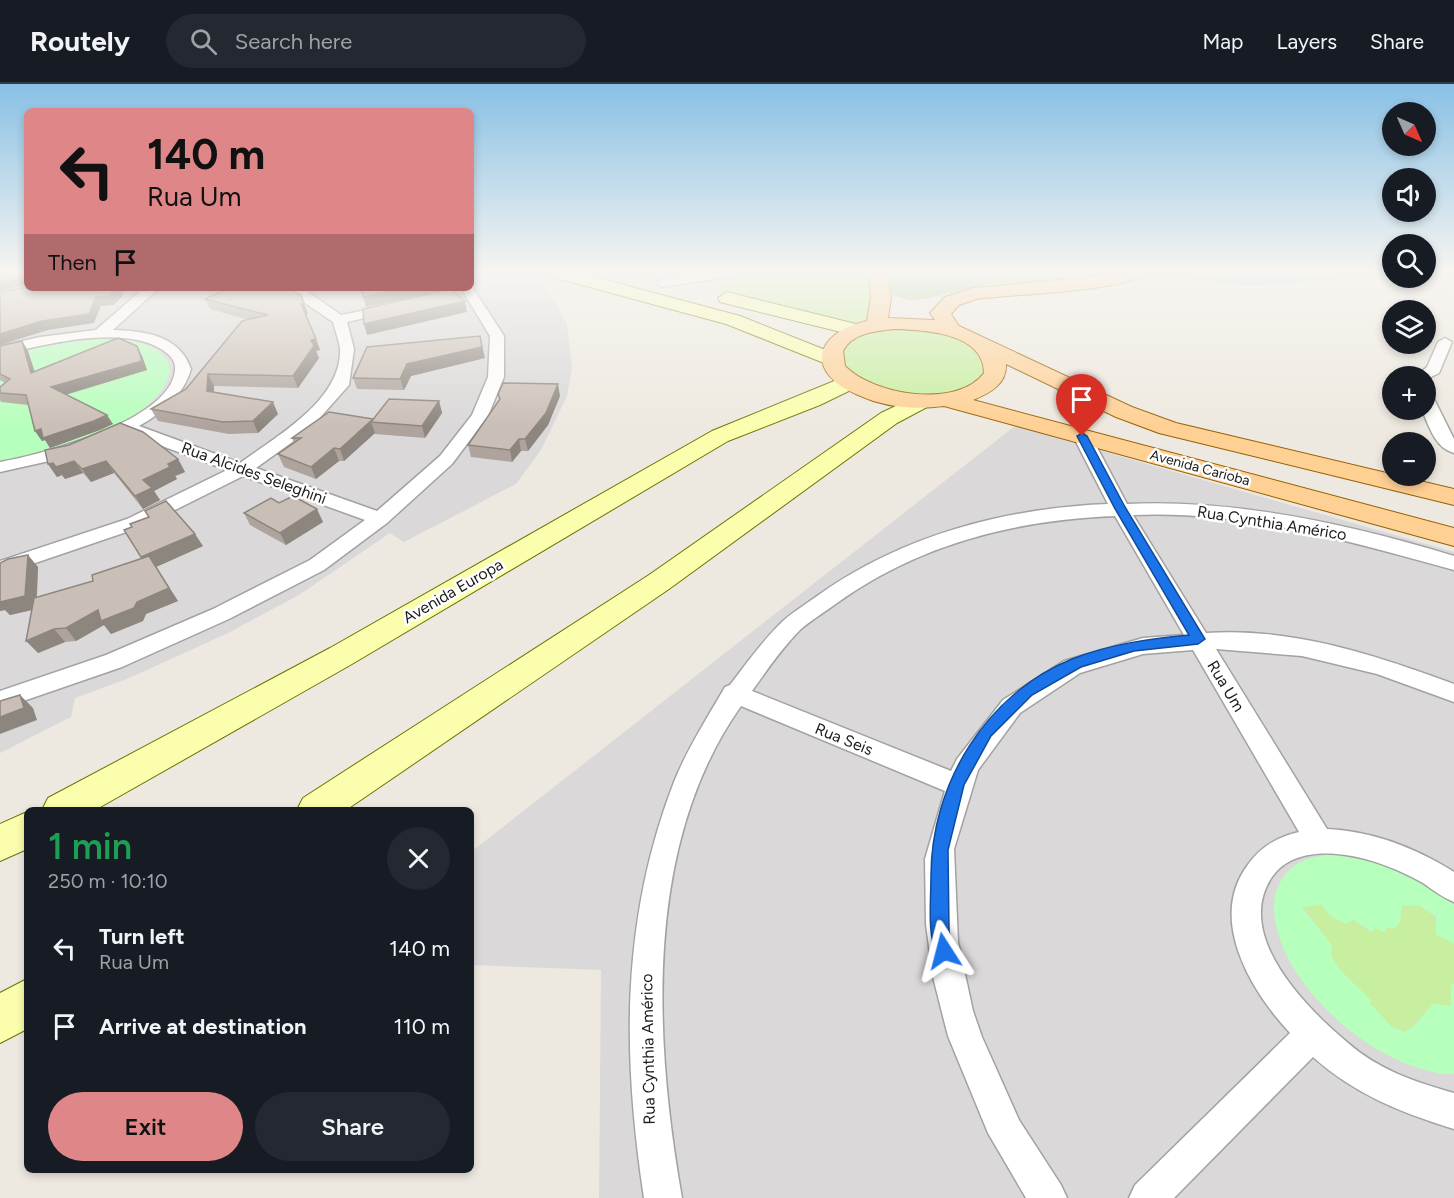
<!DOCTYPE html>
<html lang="en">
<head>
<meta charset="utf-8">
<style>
  :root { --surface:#171b24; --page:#242831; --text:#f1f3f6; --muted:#9ea1a6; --line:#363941; --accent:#de8688 }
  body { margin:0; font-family:Figtree,sans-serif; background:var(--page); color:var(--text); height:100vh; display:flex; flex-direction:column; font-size:22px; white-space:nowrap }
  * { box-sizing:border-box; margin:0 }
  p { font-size:20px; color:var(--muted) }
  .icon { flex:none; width:33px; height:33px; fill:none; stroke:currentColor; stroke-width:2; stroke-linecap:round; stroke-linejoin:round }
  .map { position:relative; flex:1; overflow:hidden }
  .side { position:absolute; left:24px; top:723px; width:450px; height:366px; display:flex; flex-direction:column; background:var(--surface); border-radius:9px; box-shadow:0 3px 9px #0003 }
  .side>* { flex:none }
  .top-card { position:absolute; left:24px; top:24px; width:450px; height:183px; border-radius:9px; box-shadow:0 3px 9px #0003; background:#de8688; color:#111; overflow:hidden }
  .needle { width:39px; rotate:135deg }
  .fabs { position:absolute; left:1382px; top:18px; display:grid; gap:12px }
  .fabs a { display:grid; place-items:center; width:54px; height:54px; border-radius:50%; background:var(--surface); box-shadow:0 3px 9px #0003; font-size:30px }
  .pin { position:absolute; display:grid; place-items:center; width:51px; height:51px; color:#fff; margin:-62px -26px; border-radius:50% 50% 50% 0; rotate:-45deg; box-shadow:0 0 6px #0007 }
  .pin .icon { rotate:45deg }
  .me { position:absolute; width:66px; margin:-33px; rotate:351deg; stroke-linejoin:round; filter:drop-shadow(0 0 4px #0008) }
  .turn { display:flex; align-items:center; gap:21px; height:126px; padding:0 24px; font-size:27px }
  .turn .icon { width:78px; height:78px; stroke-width:2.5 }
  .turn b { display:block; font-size:42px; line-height:51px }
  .then { display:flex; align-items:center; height:57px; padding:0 24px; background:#0003; gap:12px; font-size:22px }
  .round { display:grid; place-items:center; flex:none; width:63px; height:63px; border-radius:32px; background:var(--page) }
  .headline { display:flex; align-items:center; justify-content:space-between; height:102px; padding:0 24px }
  h1 { font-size:36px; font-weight:600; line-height:45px; color:#1e9e55 }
  .cta { display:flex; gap:12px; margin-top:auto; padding:12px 24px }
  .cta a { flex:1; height:69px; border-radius:36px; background:var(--accent); color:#111; font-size:24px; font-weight:600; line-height:69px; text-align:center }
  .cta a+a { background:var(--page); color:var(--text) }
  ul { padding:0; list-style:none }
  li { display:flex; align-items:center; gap:18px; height:78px; padding:0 24px }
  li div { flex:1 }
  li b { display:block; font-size:22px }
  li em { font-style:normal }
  header { display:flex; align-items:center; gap:36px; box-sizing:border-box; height:84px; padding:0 30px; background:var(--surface); border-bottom:2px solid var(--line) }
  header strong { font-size:28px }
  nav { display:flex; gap:33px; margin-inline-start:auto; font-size:21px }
  .search { width:420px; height:54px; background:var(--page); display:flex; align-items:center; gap:15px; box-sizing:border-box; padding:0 21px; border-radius:33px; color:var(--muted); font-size:22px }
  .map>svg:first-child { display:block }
</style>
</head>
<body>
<header>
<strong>Routely</strong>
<div class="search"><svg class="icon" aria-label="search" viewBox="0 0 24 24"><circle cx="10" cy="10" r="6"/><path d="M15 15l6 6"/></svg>Search here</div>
<nav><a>Map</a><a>Layers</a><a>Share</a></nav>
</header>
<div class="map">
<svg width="1454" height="1114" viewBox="0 0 1454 1114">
  <rect width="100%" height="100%" fill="#eee9e0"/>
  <g fill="#dad8d8">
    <polygon points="0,187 27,187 27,204 471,204 471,187 517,187 529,190 548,208 567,240 572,284 567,312 541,366 516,400 404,458 390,449 299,511 228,549 127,595 75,614 71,633 0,669"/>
    <polygon points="1015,342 1454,468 1454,1114 599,1114 601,886 471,881 471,768"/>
  </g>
  <g fill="#c7ef9f">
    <polygon points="798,187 870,187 873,234 852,240 725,211 717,205 723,197 744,192"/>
    <path d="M896 243C922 245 962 246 981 269 985 274 985 285 986 292 966 312 920 318 894 311 877 306 859 294 843 287L839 266 859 250Z"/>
    <path d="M1411 820C1437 822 1436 848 1454 860V900L1451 902V922L1419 935 1414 942 1405 948 1392 943 1381 933 1340 886 1332 873 1331 860 1302 822 1322 821 1329 831 1352 836 1371 848 1375 843H1388L1399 832 1402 822Z"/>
  </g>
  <polygon fill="#a4d290" points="887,187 1123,187 1116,191 1047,199 991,199 925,215 909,216 893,211"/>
  <g fill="#b6ffbc">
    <path d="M88 256C109 256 151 253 165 274 168 277 169 283 170 287 168 293 166 300 163 304 137 344 45 371 0 377V272L49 260Z"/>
    <path d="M1332 770C1388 775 1407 788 1454 817V860L1436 850V833L1419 821 1402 822 1400 838 1395 845 1388 843 1384 848 1375 844 1372 848 1353 836 1346 840 1329 831 1322 821 1302 823 1331 860 1332 873 1340 886 1372 917 1369 918 1392 943 1405 948 1414 942 1433 920 1451 922V901L1454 900V990C1381 991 1273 898 1274 822 1274 802 1286 784 1305 776 1313 773 1323 772 1332 770Z"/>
  </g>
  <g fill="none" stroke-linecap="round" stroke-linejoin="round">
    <polygon fill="#9bd2e1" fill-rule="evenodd" points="1168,187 1361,187 1357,192 1349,194 1251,202 1180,194 1172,192"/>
    <g stroke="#a2a2a2" stroke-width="3">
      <g id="street">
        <polygon points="715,187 747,187 741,191 662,203 656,199 662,195"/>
        <path d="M471 201 504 252V293L488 332 452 380 387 439 324 486 229 535 122 583 0 625V607L106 571 213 525 310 476 365 436 243 392 141 443 0 491V477L127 435 227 386 127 349 76 371 0 388V378C40 371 171 337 175 286 176 276 169 270 161 265 121 240 43 261 0 271V262L40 253 96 246 144 204H159L113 246C145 247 179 251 191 285 184 311 162 329 139 342L240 379C277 352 342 316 340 265 339 256 335 246 333 238L295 212 273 204 305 206 341 231 398 220V226L347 238 354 265 349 301 309 346 256 384 377 427 440 372 472 331 488 293 490 252 461 204H471Z"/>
        <polygon points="1445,254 1452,258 1439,289 1425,296 1425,292 1416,292 1427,283 1438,258"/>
        <path d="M1425 308 1433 313 1454 355V369C1435 364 1429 342 1422 326H1425Z"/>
        <path d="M1082 347 1091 352 1127 420C1236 415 1350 440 1454 472V486C1349 457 1243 426 1133 431L1206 549C1291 543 1376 571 1454 600V618L1377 590 1302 572 1216 565 1327 745C1372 747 1416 764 1454 788V818C1442 813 1433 806 1423 799 1400 786 1373 775 1346 771 1321 767 1288 769 1272 793 1233 851 1306 924 1348 959 1379 986 1415 998 1454 1009V1045C1402 1029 1354 1010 1313 973L1174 1114H1129L1135 1101 1290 949C1251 907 1208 836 1247 782 1260 763 1277 753 1299 748L1193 566 1143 570 1080 589 1020 629 978 686 954 765 958 858 973 927 982 953 1019 1036 1061 1101 1067 1114H1026L988 1049 948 952 933 893 926 840 925 775 945 707 741 622C643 760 654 956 682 1114H644C622 970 621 835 674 698 687 665 709 631 725 603L730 601C747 579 763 556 783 537 794 527 808 519 820 510 904 451 1006 424 1108 420L1073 352ZM1115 432 1184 551 1143 554 1064 577 1003 616 957 675 951 687 752 607C767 586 782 564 800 546 811 536 825 528 837 519 919 460 1015 436 1115 432Z"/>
      </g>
    </g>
    <g stroke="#697500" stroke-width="2">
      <g id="secondary">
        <polygon points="542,187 572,187 740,232 838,271 841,275 838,279 824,279 726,240 545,191"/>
        <polygon points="727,208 864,242 867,246 864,250 857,252 720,218 718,214"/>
        <polygon points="849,291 857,293 860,298 857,303 820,321 728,357 352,580 95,726 42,726 48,714 330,564 712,347"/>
        <polygon points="919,311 927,313 930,318 927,323 897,339 669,505 346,726 297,726 303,714 649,491 881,329"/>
        <polygon points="27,728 27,765 0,777 0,740"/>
        <polygon points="27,895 27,945 0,959 0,909"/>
      </g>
    </g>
    <g stroke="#936100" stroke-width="2">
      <path id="primary" d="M869 187H887L891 213 888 234 935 236 930 229 945 213 973 204 1092 193 1121 187H1148C1134 208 1007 210 977 215L959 221 951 230 959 242 1132 323 1176 339 1454 405V421L1159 349 1116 333 1006 280C1007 300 990 309 973 316L1454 444V462L944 322C915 326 884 323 858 311 804 288 814 249 867 237L871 213ZM895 245C925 246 984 249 984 289 957 325 873 311 845 282L843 267C853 248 877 247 895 245Z"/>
    </g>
    <use href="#street" fill="#fff" fill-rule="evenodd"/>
    <use href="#secondary" fill="#fbffad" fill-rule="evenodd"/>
    <use href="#primary" fill="#ffd094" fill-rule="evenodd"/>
  </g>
  <g fill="#aea49d">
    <polygon points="27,187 27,200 0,207"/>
    <polygon points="205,215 308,230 306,231 320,266 316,267 319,274 298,304 214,302 214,308 278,330 258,349 229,350 158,337 151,325 186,305 249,236 210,225"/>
    <polygon points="22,257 28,267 34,287 137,262 142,272 147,286 66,311 113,340 100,346 50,364 45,356 42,357 35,347 29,321 1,318 0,316 0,303 5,299 0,296 0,262"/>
    <polygon points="485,274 411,292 404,306 357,305 353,294"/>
    <polygon points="498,310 560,312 548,341 528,367 521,367 512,378 471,373 468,361 500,316"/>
    <polygon points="439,317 442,329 425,354 375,350 375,349 344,377 339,377 316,395 284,383 278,370 294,359 292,354 373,335"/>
    <polygon points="45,366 178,375 185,388 175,392 177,395 154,407 160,416 143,425 114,389 91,398 83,389 65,395 62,391 57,393 48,380"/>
    <polygon points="279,419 323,438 286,461 250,441 244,429"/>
    <polygon points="124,446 203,462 156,483 178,517 146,530 143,537 111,550 104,541 76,557 65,558 38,569 32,526 10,531 5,526 0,527 0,479 38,483 37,513 93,497 142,474"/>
  </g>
  <g fill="#8d867f">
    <polygon points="22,191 27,200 0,207 0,197"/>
    <polygon points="117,204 124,204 122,213 114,221 101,222 94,239 48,246 0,261 0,250 96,213"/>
    <polygon points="310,204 320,204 312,208"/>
    <polygon points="405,204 443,204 444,207 366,223 363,213"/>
    <polygon points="465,217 467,228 367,251 364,240"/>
    <polygon points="304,219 308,230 305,231 301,220"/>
    <polygon points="480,252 485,274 411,292 404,306 400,295 407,280"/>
    <polygon points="316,255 320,266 316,267 319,274 298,304 293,292 311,256"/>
    <polygon points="22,257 28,267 38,298 31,289"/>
    <polygon points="137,262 142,272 147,286 57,313 51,303"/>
    <polygon points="208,290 214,302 213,319 207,307"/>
    <polygon points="558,300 560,312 548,341 528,367 525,355"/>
    <polygon points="439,317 442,329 425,354 422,342"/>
    <polygon points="273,318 278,330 258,349 253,337"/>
    <polygon points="107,331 113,340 100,346 50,364 45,356 42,357 35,347"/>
    <polygon points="373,335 371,338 375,349 344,377 340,365"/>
    <polygon points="519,355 521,367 512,378 510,366"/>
    <polygon points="334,364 339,377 316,395 311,383"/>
    <polygon points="178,375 185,388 175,392 168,380"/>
    <polygon points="74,377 83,389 65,395 56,383"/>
    <polygon points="106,377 114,389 91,398 82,385"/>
    <polygon points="53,379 62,391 57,393 48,380"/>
    <polygon points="170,383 177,395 154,407 160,416 143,425 135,412 143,396"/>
    <polygon points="317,425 323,438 286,461 280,449"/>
    <polygon points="195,450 203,462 156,483 178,517 146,530 143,537 111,550 104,541 76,557 66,544 150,485 141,473"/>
    <polygon points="28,471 38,483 36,525 10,531 5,526 0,527 0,516"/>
    <polygon points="54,545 65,558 38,569 26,557"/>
    <polygon points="20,611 33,624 37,636 0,650 0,633"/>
  </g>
  <g fill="#cabfb6" stroke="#8d867f" stroke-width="1.5">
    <polygon points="0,187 27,187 27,192 22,191 0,197"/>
    <polygon points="27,203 27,204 117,204 109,212 96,213 89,230 42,237 0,250 0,208"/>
    <polygon points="229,204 286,204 301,211 304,219 301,220 316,255 311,256 314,262 293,292 208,290 207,307 273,318 253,337 223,338 151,325 186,305 242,237 268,231 205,215"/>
    <polygon points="362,204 405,204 363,213"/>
    <polygon points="451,205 465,217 364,240 363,225"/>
    <polygon points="480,252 482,263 407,280 400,295 353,294 367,263"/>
    <polygon points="118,254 137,262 142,277 51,303 107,331 94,337 43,354 41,345 35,347 26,311 0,309 0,303 10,295 0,290 0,262 22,257 31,289"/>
    <polygon points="503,299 558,300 546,329 525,355 519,355 510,366 468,361 500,315 498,310"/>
    <polygon points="389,315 439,317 422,342 371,338"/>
    <polygon points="329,328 373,335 340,365 334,364 311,383 278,370 301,354 292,354"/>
    <polygon points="120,339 143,348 178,375 168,380 170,383 143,396 152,404 135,412 106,377 82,385 74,377 56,383 53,379 48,380 45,366 69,361"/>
    <polygon points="293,412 317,425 280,449 244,429 271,414 279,419"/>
    <polygon points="166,417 195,450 141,473 124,446 132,443 130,440 149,433 145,427"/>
    <polygon points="28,471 25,512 0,518 0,479 8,475"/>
    <polygon points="149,472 169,504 137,518 134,524 101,537 98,526 66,544 54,545 26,557 34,514 93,497 92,491"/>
    <polygon points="20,611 24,624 0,633 0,617"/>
  </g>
  <linearGradient id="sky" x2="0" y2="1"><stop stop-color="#89c0e5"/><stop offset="0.55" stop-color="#f7f5f1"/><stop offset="1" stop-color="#f7f5f1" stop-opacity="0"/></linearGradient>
  <rect width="1454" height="343" fill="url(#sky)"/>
  <path fill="#1a73e8" stroke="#114b97" stroke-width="1.5" d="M1082 349 1087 352 1125 423 1205 555 1198 560 1134 567 1081 583 1032 611 991 652 964 701 948 766 949 847 953 867 951 873 944 876 937 873C927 848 931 818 931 792 931 700 986 610 1072 575 1110 560 1149 555 1189 551L1114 423 1077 352Z"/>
  <g text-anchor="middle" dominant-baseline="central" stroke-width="5" stroke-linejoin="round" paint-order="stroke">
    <g font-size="14" fill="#1b1b1b" stroke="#fff">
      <text transform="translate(1200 384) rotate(15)">Avenida Carioba</text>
    </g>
    <g font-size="16" fill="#1b1b1b" stroke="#fff">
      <text transform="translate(254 389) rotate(20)">Rua Alcides Seleghini</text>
      <text transform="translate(1272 439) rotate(9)">Rua Cynthia Américo</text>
      <text transform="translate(453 507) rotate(-30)">Avenida Europa</text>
      <text transform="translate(1226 602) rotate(59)">Rua Um</text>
      <text transform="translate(844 655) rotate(22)">Rua Seis</text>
      <text transform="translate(648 965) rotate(-91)">Rua Cynthia Américo</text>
    </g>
  </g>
</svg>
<div class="fabs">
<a><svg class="needle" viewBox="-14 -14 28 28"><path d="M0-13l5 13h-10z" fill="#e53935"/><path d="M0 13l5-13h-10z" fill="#9ea1a6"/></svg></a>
<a><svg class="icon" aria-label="sound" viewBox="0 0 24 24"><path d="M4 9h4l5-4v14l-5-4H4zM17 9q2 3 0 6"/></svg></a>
<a><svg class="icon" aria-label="search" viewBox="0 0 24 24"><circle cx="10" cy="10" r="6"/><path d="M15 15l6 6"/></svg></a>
<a><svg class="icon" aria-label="layers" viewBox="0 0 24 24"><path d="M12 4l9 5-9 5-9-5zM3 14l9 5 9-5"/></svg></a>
<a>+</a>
<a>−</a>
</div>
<div class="pin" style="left:1082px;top:352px;background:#d93025"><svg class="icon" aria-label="arrive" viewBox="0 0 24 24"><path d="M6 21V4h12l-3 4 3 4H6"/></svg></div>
<svg class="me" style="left:944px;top:867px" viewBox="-20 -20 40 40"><path d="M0-17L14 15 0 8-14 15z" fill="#1a73e8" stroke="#fff" stroke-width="4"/></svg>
<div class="top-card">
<div class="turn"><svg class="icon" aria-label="left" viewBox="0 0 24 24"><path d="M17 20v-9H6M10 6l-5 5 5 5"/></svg><div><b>140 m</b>Rua Um</div></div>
<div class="then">Then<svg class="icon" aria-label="arrive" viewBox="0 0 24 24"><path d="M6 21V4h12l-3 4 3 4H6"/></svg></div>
</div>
<section class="side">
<div class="headline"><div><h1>1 min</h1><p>250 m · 10:10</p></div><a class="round"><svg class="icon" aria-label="close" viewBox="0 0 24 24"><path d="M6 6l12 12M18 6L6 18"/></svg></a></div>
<ul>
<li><svg class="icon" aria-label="left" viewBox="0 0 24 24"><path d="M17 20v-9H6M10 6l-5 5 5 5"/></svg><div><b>Turn left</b><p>Rua Um</p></div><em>140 m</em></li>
<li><svg class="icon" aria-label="arrive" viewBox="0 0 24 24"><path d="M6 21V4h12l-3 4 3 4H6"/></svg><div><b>Arrive at destination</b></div><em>110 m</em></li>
</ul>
<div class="cta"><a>Exit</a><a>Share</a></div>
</section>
</div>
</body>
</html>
